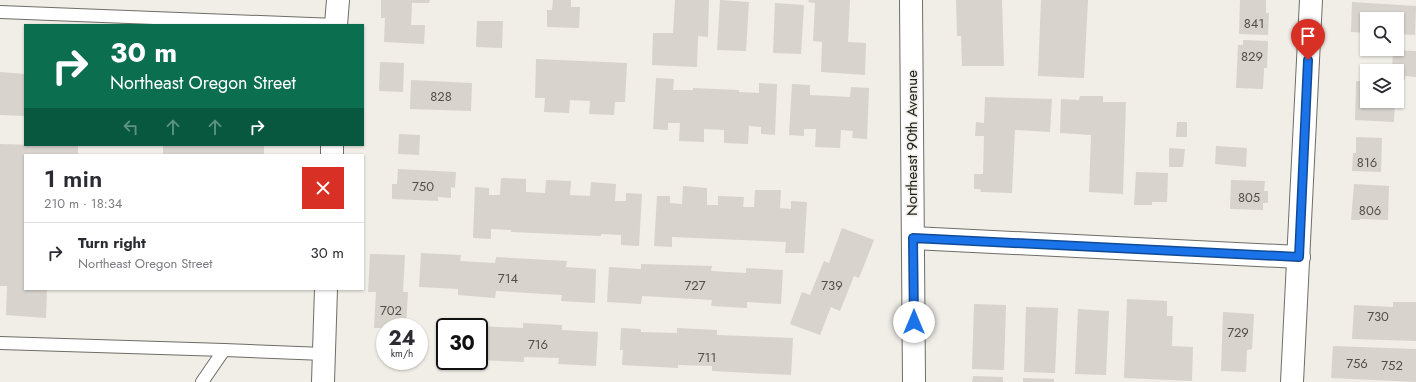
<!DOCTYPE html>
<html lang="en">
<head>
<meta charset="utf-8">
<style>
  :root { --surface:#fff; --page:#f2f2f3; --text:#2b2b33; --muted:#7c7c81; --line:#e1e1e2 }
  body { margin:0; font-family:Jost,sans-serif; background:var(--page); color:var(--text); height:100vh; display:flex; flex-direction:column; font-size:15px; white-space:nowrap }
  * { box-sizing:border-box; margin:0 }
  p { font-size:13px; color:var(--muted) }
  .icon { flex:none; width:22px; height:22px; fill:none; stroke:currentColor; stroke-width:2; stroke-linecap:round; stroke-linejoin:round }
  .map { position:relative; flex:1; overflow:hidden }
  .sheet { position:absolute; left:24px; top:154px; width:340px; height:136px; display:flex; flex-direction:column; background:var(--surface); border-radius:0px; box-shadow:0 1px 3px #0004 }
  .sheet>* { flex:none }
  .banner { position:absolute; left:24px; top:24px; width:340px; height:122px; border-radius:0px; box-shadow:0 1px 3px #0004; background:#0b6e4f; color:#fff; overflow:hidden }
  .tools { position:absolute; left:1360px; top:12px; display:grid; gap:8px }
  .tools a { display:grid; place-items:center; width:44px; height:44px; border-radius:0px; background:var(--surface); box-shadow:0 1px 3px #0004; font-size:20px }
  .speed { position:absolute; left:376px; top:318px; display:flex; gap:8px; font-size:20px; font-weight:700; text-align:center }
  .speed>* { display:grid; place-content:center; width:52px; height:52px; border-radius:50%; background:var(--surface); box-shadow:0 1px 3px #0004; line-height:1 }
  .speed small { font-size:10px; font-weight:400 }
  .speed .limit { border:2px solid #111; border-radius:6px; background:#fff; color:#111 }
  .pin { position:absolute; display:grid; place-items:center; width:34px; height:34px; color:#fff; margin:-41px -17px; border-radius:50% 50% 50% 0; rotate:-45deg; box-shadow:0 0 4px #0007 }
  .pin .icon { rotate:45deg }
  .me { position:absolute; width:44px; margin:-22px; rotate:0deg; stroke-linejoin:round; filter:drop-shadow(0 0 3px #0008) }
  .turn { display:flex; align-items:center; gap:14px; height:84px; padding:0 20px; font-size:18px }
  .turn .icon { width:52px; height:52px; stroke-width:2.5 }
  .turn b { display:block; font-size:28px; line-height:34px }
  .lanes { display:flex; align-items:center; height:38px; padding:0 20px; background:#0003; justify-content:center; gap:20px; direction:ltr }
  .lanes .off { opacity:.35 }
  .round { display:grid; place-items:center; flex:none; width:42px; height:42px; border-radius:0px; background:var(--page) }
  .summary { display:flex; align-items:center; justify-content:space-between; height:68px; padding:0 20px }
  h1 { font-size:24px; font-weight:600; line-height:30px }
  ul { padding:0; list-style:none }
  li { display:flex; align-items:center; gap:12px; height:60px; padding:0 20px; border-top:1px solid var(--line) }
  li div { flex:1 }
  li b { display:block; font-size:15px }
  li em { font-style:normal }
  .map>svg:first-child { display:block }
</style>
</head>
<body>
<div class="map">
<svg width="1416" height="382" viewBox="0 0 1416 382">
  <rect width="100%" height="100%" fill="#f0eee7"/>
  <g fill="#d8d3cd">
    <polygon points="381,0 430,0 429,3 412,3 411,25 425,25 424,44 384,42 385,18 381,18"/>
    <polygon points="553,0 571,0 571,7 580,7 579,28 547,27 547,10 552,10"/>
    <polygon points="675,0 709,0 708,37 698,36 697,67 652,65 653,33 673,33"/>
    <polygon points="720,0 749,2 746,51 717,50"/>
    <polygon points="809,0 850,0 848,42 866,43 865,75 821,72 822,42 813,41 815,3 808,2"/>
    <polygon points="956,0 1002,0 1004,66 962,66 961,36 957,36"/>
    <polygon points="1041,0 1088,0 1084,78 1038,76"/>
    <polygon points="1240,0 1266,0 1266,13 1269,13 1268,35 1239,34"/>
    <polygon points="1352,2 1416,6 1415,35 1397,34 1397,19 1367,19 1367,33 1351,32"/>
    <polygon points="775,3 804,5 801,54 773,53"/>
    <polygon points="477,21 503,21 502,48 476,47"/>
    <polygon points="1243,40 1268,41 1267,68 1264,68 1263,89 1236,88 1238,45 1243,45"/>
    <polygon points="1393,50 1416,51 1416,77 1405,76 1405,80 1397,80 1397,71 1392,71"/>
    <polygon points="536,59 627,63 625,102 615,102 614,115 589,114 590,101 570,100 569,113 544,112 545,98 535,98"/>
    <polygon points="380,62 404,63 403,92 379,91"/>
    <polygon points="0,72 25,74 25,116 0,115"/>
    <polygon points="656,78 674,79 673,90 693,90 693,88 739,90 739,92 759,93 759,83 777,84 775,135 761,134 761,127 749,126 748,144 724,143 724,130 704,129 704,142 679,141 680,123 668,123 668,130 653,129"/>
    <polygon points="411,80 472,83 471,111 410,109"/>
    <polygon points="1356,81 1367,81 1367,101 1395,101 1394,122 1355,120"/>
    <polygon points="792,84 810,85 810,95 850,97 851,87 869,88 867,139 852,138 853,131 841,130 840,148 815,147 816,129 804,129 804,136 789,135"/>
    <polygon points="1080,96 1103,96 1103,102 1126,102 1123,194 1089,192 1091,135 1060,133 1061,99 1079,100"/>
    <polygon points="985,97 1052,99 1050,132 1015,130 1012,193 981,192 980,189 974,189 974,174 983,174 984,136 975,136 976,122 984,123"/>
    <polygon points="1177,122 1187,122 1187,137 1176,137"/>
    <polygon points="399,134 420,135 419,155 398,154"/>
    <polygon points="1356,137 1382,138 1381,172 1352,171 1353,153 1356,153"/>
    <polygon points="0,144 78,146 78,155 25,155 25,289 47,289 46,318 6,315 7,286 0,286"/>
    <rect x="163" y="145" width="101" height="10"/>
    <polygon points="1216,146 1247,148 1246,167 1215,164"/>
    <polygon points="1169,148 1185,149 1183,167 1169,167"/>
    <polygon points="398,169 456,172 455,188 451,187 451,198 438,197 438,201 392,199 392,184 397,184"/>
    <polygon points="1136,172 1168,173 1167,202 1152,202 1152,205 1134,205"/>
    <polygon points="501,178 526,179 526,192 545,193 546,180 571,181 570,195 590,196 591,182 616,184 615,201 626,201 626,193 642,194 639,246 621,245 621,235 601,234 601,236 511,232 511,230 491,229 491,239 473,238 475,187 489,188 489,195 500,195"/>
    <polygon points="1231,180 1265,181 1264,191 1268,191 1268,203 1263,203 1263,210 1230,209"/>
    <polygon points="1354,184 1389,186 1388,220 1360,219 1360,220 1351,220"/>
    <polygon points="683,186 707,188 707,205 718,205 718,196 744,197 743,207 754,207 755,190 781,190 780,208 791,209 791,201 807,202 804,253 785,253 786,242 672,237 672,247 654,246 657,196 670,196 670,203 682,204"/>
    <polygon points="842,228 874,240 859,278 854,276 840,311 831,307 820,335 790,324 802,292 810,295 824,261 829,263"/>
    <polygon points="421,253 461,255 460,261 495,263 496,257 567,261 566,267 596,269 595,303 561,301 562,295 496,291 495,298 458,295 458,289 419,287"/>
    <polygon points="370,254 405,255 403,292 408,292 406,327 385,327 385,359 381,359 383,328 374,328 376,292 368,292"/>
    <polygon points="641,264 712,266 711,271 746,273 746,268 783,270 781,304 747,302 747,308 711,306 712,300 642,296 641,304 607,302 609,267 641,269"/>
    <polygon points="1127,299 1167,301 1167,316 1173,316 1172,346 1193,347 1192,381 1124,378"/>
    <polygon points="1393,302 1416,302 1416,341 1352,339 1354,305 1393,307"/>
    <polygon points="974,304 1006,305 1004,370 972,369"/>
    <polygon points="1026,307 1058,308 1055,373 1024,372"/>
    <polygon points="1078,309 1109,311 1106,375 1075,374"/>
    <polygon points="1223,312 1254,314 1252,349 1247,350 1246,372 1221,371"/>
    <polygon points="523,323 562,325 562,330 598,332 596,366 558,364 559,358 524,357 524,362 479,360 479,326 523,328"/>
    <polygon points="444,324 479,326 479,327 445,327 445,358 442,358"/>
    <polygon points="621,328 641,329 641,332 677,333 677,328 717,330 717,335 793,338 791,375 712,371 712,366 678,365 678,368 622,365 623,350 620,350"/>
    <polygon points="1333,346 1416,349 1416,382 1331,378"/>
    <polygon points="973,376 1003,377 1003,382 972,382"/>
    <polygon points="1023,378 1054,379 1054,382 1023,382"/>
  </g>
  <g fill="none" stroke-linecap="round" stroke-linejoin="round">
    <g stroke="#6f6d67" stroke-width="14">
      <g id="service">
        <polyline points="0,12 336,25"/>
        <polyline points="0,343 224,350 324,354"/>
        <polyline points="202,382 224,350"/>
      </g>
    </g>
    <g stroke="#6f6d67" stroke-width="24">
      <g id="minor">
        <polyline points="911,0 914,382"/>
        <polyline points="336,25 338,0"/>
        <polyline points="332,155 332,145"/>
        <polyline points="913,238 1299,257"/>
        <polyline points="323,382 326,289"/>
        <polyline points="1292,382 1311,0"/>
      </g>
    </g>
    <use href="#service" stroke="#fff" stroke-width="12"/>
    <use href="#minor" stroke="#fff" stroke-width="22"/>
  </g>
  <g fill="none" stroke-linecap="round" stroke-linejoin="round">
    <g stroke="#114b97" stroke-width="10">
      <polyline id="route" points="914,322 913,238 1299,257 1308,60"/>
    </g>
    <use href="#route" stroke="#1a73e8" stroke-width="7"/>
  </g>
  <g text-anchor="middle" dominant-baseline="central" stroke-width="3" stroke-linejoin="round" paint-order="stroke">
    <g font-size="13" fill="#514f4b">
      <text x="1254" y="23">841</text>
      <text x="1252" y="56">829</text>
      <text x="441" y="96">828</text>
      <text x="1367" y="162">816</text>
      <text x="423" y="186">750</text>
      <text x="1249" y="197">805</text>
      <text x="1370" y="210">806</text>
      <text x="508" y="278">714</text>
      <text x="695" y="285">727</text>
      <text x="832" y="285">739</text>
      <text x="391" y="310">702</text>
      <text x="1378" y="316">730</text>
      <text x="1238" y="332">729</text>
      <text x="538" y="344">716</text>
      <text x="707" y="357">711</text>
      <text x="1357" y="363">756</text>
      <text x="1392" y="365">752</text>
    </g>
    <g font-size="15" fill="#242320" stroke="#f0eee7">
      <text transform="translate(912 143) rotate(-90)">Northeast 90th Avenue</text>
    </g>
  </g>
</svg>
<div class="tools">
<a><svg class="icon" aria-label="search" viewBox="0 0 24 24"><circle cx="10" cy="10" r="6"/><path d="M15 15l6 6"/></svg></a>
<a><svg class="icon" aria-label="layers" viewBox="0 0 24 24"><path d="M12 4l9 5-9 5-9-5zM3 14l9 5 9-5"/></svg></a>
</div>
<div class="speed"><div>24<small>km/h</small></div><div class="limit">30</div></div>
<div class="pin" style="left:1308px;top:60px;background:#d93025"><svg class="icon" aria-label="arrive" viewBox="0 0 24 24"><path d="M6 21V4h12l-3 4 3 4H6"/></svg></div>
<svg class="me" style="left:914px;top:322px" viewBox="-20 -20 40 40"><circle r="19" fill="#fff"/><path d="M0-13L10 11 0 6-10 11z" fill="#1a73e8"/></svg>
<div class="banner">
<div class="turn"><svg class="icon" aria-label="right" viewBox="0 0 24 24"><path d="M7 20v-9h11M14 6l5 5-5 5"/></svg><div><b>30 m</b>Northeast Oregon Street</div></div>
<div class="lanes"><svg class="icon off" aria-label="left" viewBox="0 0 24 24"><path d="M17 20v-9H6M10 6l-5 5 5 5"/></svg><svg class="icon off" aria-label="ahead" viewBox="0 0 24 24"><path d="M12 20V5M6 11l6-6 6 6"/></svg><svg class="icon off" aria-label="ahead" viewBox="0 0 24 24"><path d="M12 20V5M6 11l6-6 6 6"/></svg><svg class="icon" aria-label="right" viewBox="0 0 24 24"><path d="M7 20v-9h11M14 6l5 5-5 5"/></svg></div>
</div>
<section class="sheet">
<div class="summary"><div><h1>1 min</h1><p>210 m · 18:34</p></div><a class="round" style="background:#d93025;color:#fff"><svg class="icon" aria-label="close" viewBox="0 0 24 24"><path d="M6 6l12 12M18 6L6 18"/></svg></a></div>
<ul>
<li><svg class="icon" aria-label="right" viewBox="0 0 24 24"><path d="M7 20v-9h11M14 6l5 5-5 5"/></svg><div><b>Turn right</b><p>Northeast Oregon Street</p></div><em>30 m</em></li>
</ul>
</section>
</div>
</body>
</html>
